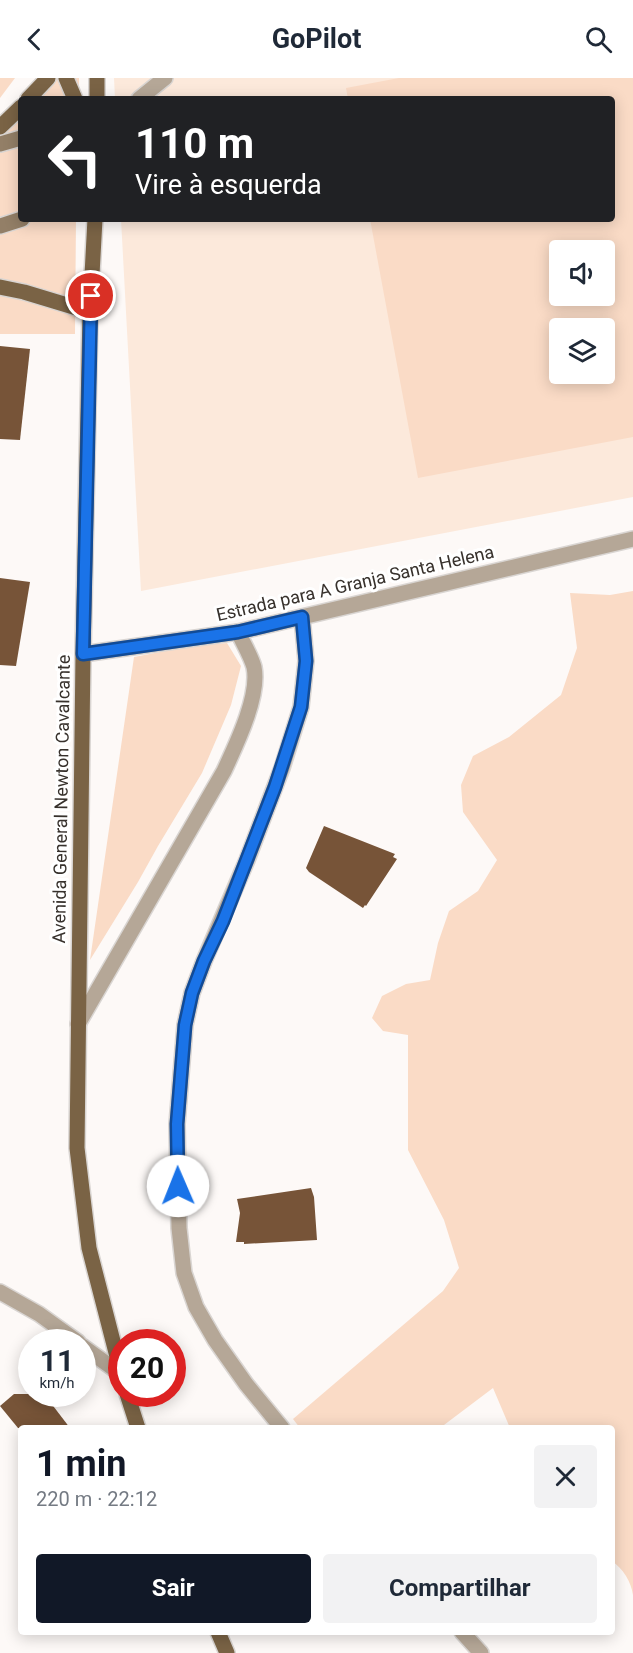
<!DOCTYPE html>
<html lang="pt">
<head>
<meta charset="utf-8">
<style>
  :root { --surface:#fff; --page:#f2f2f3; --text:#1f2937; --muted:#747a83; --accent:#111827 }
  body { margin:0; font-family:Roboto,sans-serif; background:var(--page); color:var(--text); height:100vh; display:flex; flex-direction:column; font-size:22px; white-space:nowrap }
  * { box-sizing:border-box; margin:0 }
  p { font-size:20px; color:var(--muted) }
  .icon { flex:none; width:33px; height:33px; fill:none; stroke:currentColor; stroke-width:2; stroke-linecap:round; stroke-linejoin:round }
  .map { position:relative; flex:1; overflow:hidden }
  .details { position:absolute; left:18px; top:1347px; width:597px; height:210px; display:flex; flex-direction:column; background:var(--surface); border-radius:6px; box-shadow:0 3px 15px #0003 }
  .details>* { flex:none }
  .hud { position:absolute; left:18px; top:18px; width:597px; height:126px; border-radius:6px; box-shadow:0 3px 15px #0003; background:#202124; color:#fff; overflow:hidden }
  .controls { position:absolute; left:549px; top:162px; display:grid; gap:12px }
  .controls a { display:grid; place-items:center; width:66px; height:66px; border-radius:6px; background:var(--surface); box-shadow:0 3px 15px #0003; font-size:30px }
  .speed { position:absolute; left:18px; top:1251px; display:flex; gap:12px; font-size:30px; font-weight:700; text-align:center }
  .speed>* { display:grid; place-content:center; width:78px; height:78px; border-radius:50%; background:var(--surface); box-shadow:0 3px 15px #0003; line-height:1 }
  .speed small { font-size:15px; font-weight:400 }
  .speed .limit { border:9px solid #d22; background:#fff; color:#111 }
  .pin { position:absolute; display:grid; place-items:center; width:51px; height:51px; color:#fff; margin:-26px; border:3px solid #fff; border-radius:50%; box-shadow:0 2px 6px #0007 }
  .me { position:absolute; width:66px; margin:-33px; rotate:359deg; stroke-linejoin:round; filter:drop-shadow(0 0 4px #0008) }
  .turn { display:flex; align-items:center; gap:21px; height:126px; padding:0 18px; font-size:27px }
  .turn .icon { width:78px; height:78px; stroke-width:2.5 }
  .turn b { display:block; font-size:42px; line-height:51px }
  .round { display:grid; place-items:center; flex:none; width:63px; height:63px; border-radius:6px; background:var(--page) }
  .headline { display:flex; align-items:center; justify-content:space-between; height:102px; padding:0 18px }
  h1 { font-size:36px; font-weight:700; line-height:45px; color:var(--accent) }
  .action { display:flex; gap:12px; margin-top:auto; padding:12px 18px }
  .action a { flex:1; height:69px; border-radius:6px; background:var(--accent); color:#fff; font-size:24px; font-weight:700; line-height:69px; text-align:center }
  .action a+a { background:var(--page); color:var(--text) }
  header { display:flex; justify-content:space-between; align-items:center; height:78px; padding:0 18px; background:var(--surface); font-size:27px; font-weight:700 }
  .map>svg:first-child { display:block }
</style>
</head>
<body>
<header><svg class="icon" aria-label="back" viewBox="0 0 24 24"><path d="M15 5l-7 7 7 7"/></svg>GoPilot<svg class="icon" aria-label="search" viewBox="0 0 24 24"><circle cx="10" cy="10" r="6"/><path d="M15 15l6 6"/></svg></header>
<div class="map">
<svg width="633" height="1575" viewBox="0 0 633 1575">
  <rect width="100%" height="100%" fill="#fdf9f7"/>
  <path fill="#fce9db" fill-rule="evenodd" d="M114 0H633V419L141 513 121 141H612V21H115ZM560 172H604V218H560ZM560 250H604V296H560Z"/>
  <g fill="#fadbc6" fill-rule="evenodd">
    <polygon points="0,0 15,0 0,20"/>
    <polygon points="45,0 79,0 79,21 25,21"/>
    <path d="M399 0H633V359L418 400 370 141H612V21H348L346 10ZM560 172H604V218H560ZM560 250H604V296H560Z"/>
    <polygon points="21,26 21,141 76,141 75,256 0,256 0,49"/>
    <path d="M633 513V1517C631 1503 623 1491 612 1483V1350H510L493 1310 440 1350H300L293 1341 443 1213 459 1190 444 1142 408 1072V957L383 953 372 940 382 918 406 906 430 902 438 865 449 833 478 813 497 782 463 734 461 707 473 678 509 659 561 617 577 570 570 515 610 517Z"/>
    <polygon points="227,565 241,588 231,627 202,695 158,768 138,804 90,882 134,579 191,568"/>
  </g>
  <g fill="#775438">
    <polygon points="0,268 30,271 20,362 0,361"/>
    <polygon points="0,500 30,504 16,588 0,587"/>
    <polygon points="324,748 395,776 393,779 397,781 366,828 365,827 363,830 309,794 306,790"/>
    <polygon points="311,1110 314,1119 317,1162 244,1166 244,1164 236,1164 240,1135 237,1121"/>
    <polygon points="14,1316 44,1316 70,1350 18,1350 0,1328"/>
  </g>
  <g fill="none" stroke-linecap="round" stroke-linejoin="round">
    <g stroke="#d9d5d2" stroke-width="18">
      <g id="lane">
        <polyline points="139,21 165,0"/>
        <polyline points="83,576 238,554 633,461"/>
        <path d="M78 946 224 693C236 667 260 618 254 589 251 578 243 565 238 554"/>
        <polyline points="282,1350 246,1306 215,1262 196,1229 184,1195 179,1150 177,1046 185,947 192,915 204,883 247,782 282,690 301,629 306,583 302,539"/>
        <polyline points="462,1554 481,1575"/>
      </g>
    </g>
    <g stroke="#d9d5d2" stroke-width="18">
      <g id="street">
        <polyline points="0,1214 39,1236 78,1264"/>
        <polyline points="82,1268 121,1296"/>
      </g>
    </g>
    <g stroke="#d9d5d2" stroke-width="18">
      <g id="secondary">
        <polyline points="0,66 21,60"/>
        <polyline points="0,148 22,141"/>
      </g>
    </g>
    <g stroke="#d9d5d2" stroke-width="18">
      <g id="primary">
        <polyline points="66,0 75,21"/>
        <polyline points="28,21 48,0"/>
        <polyline points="97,21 97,0"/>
        <polyline points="0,49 21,29"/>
        <polyline points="95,141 90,234 83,576 77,1070 89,1170 122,1298"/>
        <polyline points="0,209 24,214 90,234"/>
        <polyline points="127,1316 138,1350"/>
        <polyline points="218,1554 227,1575"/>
      </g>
    </g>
    <use href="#lane" stroke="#b5a797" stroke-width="15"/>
    <use href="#street" stroke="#b5a797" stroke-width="15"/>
    <use href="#secondary" stroke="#937f67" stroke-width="15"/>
    <use href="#primary" stroke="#7a6345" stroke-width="15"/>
  </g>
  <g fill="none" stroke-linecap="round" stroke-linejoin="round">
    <g stroke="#114b97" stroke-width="15">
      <polyline id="route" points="91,218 83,576 238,554 302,539 306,583 301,629 275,709 223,843 204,883 192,915 185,947 177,1046 178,1108"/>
    </g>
    <use href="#route" stroke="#1a73e8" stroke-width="10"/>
  </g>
  <g text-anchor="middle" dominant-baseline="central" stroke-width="6" stroke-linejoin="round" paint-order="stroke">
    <g font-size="18" fill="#37312c" stroke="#fff">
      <text transform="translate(355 505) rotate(-13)">Estrada para A Granja Santa Helena</text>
      <text transform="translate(61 721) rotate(-89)">Avenida General Newton Cavalcante</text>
    </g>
  </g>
</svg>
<div class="controls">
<a><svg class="icon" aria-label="sound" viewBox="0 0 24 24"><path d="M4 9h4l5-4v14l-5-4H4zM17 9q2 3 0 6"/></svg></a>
<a><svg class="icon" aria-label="layers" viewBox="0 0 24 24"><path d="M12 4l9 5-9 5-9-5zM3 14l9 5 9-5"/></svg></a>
</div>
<div class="speed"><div>11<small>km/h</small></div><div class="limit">20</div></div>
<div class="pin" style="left:91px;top:218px;background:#d93025"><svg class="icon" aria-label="arrive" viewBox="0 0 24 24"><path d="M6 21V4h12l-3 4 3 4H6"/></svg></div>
<svg class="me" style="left:178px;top:1108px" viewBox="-20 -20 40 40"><circle r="19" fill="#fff"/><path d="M0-13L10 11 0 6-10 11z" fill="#1a73e8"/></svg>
<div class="hud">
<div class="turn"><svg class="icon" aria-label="left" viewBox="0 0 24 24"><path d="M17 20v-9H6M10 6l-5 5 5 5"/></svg><div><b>110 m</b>Vire à esquerda</div></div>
</div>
<section class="details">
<div class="headline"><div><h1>1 min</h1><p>220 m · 22:12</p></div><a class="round"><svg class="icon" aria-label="close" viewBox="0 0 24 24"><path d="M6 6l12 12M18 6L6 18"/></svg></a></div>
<div class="action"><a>Sair</a><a>Compartilhar</a></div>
</section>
</div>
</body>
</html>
